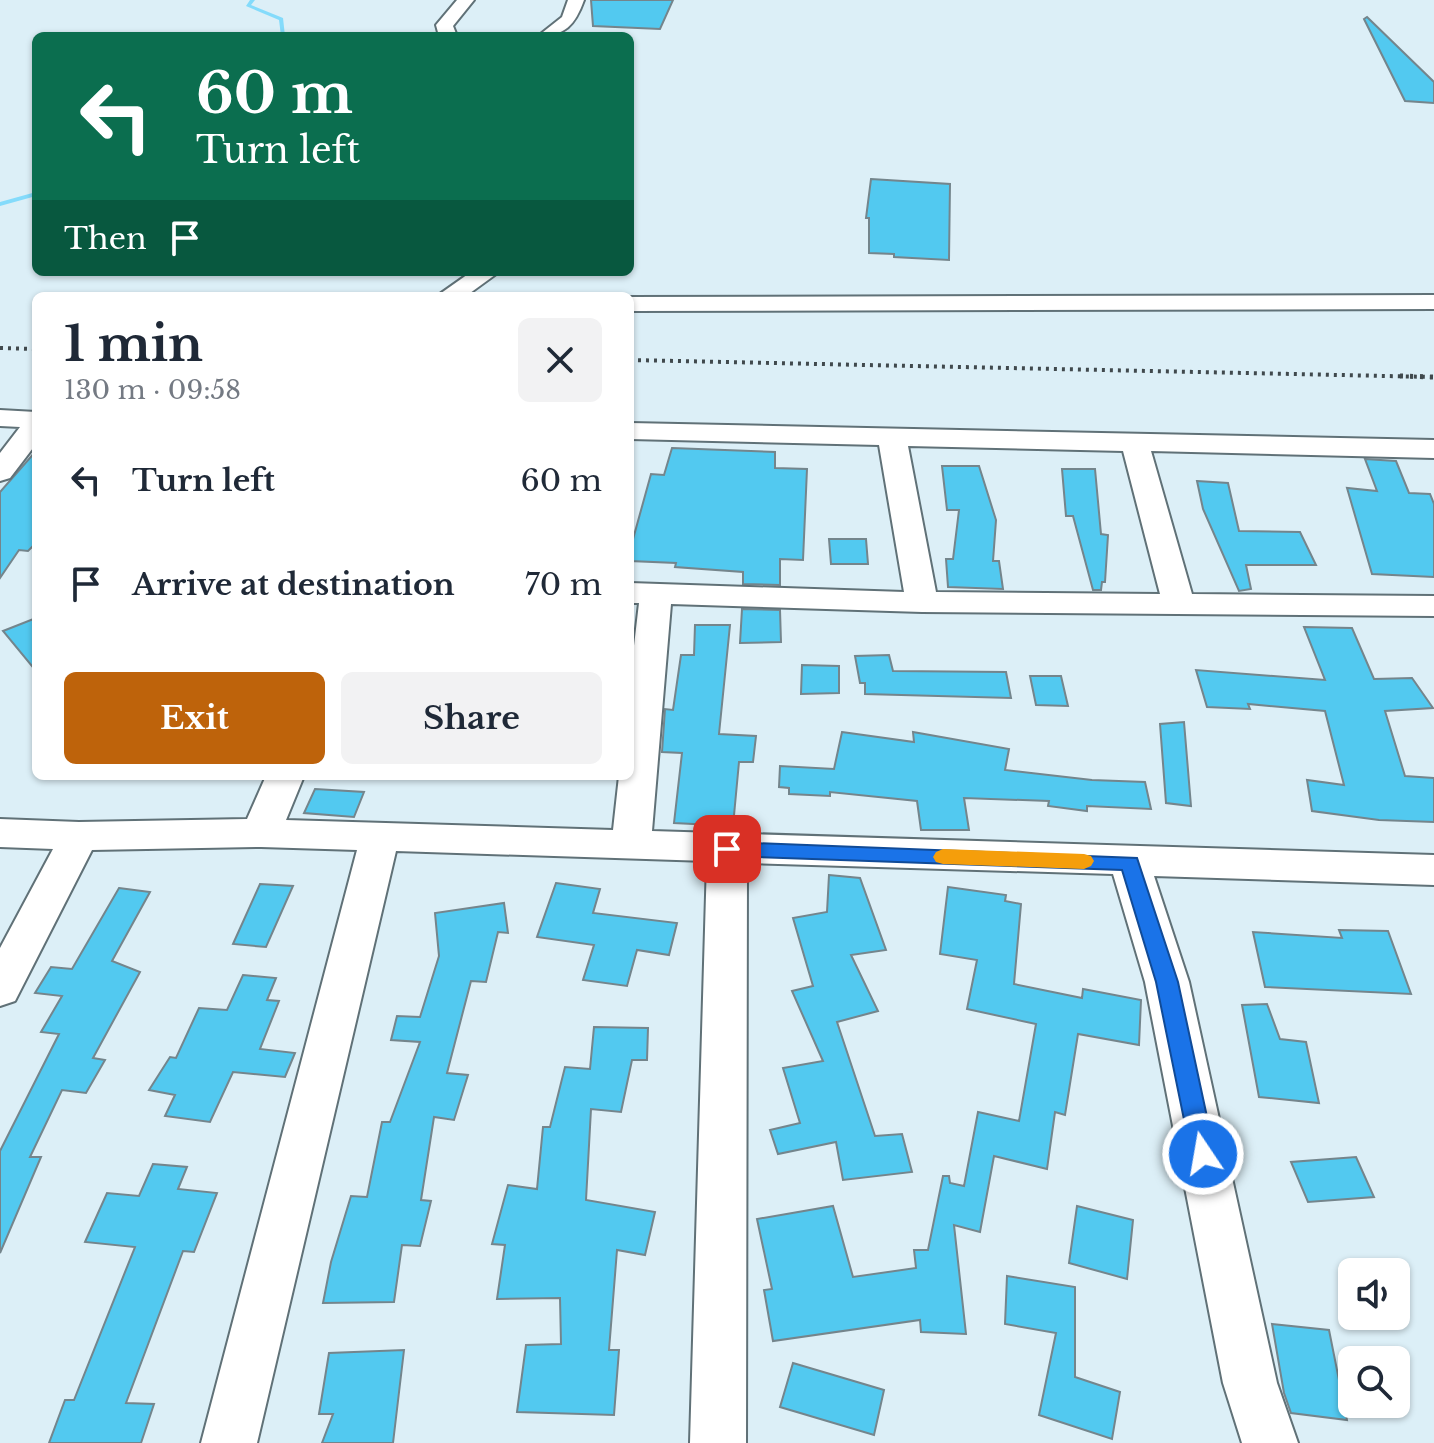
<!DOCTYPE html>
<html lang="en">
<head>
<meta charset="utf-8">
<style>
  :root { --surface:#fff; --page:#f2f2f3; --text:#1f2937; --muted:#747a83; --accent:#be630b }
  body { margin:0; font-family:"Libre Baskerville",serif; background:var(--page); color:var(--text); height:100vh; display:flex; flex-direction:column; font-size:30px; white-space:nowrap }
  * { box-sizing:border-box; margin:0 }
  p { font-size:26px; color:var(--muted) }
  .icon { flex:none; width:44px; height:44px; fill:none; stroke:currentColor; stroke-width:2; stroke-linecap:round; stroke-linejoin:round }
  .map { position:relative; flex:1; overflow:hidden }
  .panel { position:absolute; left:32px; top:292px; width:602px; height:488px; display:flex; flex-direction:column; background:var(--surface); border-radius:12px; box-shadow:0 2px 6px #0004 }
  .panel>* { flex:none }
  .hud { position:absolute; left:32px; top:32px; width:602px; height:244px; border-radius:12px; box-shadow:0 2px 6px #0004; background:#0b6e4f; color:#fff; overflow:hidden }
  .tools { position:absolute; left:1338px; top:1258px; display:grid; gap:16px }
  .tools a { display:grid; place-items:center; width:72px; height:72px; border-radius:12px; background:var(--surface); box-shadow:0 2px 6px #0004; font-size:40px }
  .pin { position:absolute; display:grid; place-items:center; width:68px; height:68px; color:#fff; margin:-34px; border-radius:16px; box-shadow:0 4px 12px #0006 }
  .me { position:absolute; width:88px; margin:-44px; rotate:348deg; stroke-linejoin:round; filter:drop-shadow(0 0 6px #0008) }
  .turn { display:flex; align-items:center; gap:28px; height:168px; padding:0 32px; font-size:36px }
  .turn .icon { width:104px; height:104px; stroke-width:2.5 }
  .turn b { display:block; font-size:56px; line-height:68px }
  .then { display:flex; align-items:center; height:76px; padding:0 32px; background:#0003; gap:16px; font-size:30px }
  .round { display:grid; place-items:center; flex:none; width:84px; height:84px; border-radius:12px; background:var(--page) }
  .head { display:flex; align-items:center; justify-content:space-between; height:136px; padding:0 32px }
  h1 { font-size:48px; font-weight:700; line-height:60px }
  .primary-button { display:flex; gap:16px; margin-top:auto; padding:16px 32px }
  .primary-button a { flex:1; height:92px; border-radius:12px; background:var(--accent); color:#fff; font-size:32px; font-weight:700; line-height:92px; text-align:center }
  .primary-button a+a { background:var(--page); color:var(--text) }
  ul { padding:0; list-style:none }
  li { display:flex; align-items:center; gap:24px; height:104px; padding:0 32px }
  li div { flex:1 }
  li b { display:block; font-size:30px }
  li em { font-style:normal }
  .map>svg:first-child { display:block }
</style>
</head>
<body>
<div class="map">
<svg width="1434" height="1443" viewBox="0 0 1434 1443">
  <rect width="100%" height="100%" fill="#dceff7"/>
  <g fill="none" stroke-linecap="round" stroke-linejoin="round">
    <g fill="#84dbfb" fill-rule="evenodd">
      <polygon points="250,0 255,0 251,5 283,18 285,36 281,36 279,20 246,6"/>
      <polygon points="36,192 36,196 0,206 0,202"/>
    </g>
  </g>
  <g fill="#52c9f0" stroke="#74858c" stroke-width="2">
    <polygon points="591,0 673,0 660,29 593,26"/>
    <polygon points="1367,17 1434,82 1434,103 1405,101 1364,19"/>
    <polygon points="871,179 950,184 949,260 894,257 894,254 869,253 869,218 866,218"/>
    <polygon points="672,448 775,452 775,468 807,469 803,560 780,559 780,585 743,584 743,572 675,567 676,563 630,561 630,550 651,474 664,475"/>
    <polygon points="36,451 36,543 28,551 19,550 0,578 0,492"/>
    <polygon points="1365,459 1396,461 1409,493 1430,494 1434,504 1434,577 1372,574 1347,488 1377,491"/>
    <polygon points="942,466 979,466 996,520 993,561 999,561 1003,589 948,587 946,559 953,559 959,510 947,510"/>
    <polygon points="1062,469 1095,469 1101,534 1108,535 1105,582 1102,582 1101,590 1093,590 1073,516 1066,516"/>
    <polygon points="1197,481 1228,483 1239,531 1300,532 1316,565 1246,565 1251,589 1239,591 1203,509"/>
    <polygon points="829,539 866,539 868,564 831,564"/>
    <polygon points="742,609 780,610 781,642 740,643"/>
    <polygon points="36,618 36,671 3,631"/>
    <polygon points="695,625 730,625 719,734 756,736 753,762 739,762 733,826 674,823 682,753 662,752 665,709 673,710 681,655 694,655"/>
    <polygon points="1304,627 1352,628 1374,679 1412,678 1433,708 1385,711 1405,776 1434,778 1434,822 1379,820 1312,811 1307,780 1344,785 1325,711 1248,704 1250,709 1207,707 1196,670 1325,680"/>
    <polygon points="889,655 893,671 1006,672 1011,698 865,694 865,683 860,683 855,656"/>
    <polygon points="802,665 839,666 839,693 801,694"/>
    <polygon points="1030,676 1061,676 1068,706 1036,705"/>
    <polygon points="1184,722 1191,806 1166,803 1160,724"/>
    <polygon points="842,732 914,742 913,732 1009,749 1005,770 1092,780 1145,782 1151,809 1087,806 1087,811 1048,806 1049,801 964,798 969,830 921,830 917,801 830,792 830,796 789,794 789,788 779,787 780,766 834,769"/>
    <polygon points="315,789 364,792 354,817 304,813"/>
    <polygon points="829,875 860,878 886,950 851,955 878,1011 837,1022 875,1136 902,1134 912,1172 843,1180 836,1142 778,1154 770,1130 800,1123 783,1068 823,1061 792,991 813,986 793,918 827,912"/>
    <polygon points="556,883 600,889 593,913 677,923 669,955 637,950 627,986 583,980 594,945 537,937"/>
    <polygon points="260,884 293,886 266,947 233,944"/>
    <polygon points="948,887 1006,895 1005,901 1021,904 1014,984 1082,998 1083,989 1141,1000 1139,1045 1078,1034 1065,1115 1055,1112 1047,1169 994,1156 980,1232 954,1225 966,1334 921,1332 920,1320 773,1341 764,1290 772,1289 757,1219 833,1206 853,1277 916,1268 914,1250 928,1250 943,1176 949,1176 950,1183 964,1186 978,1112 1019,1121 1036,1024 967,1009 977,960 940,954"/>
    <polygon points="119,888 150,892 112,961 140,972 93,1058 105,1060 86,1093 62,1090 30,1157 41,1157 0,1253 0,1151 59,1034 41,1032 62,996 35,993 51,967 72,969"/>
    <polygon points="504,903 508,933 498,932 486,982 471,981 447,1073 468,1075 454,1120 434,1117 421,1200 431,1201 420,1246 402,1245 394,1302 323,1303 331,1262 351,1196 367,1197 382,1122 390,1122 420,1042 391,1040 397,1016 420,1017 439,956 435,913"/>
    <polygon points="1339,930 1388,931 1411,994 1265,987 1253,932 1342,938"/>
    <polygon points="243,975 276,978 267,1000 279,1001 260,1049 295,1053 285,1077 233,1072 210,1122 165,1116 175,1095 149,1090 170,1057 176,1058 199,1008 227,1010"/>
    <polygon points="1267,1004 1280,1039 1306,1042 1319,1103 1259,1097 1242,1005"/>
    <polygon points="594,1027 648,1028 647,1060 632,1060 621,1112 591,1109 586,1200 655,1212 645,1255 617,1250 609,1350 619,1350 614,1415 517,1412 526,1345 561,1344 560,1298 497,1299 505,1245 492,1244 508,1185 537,1189 543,1127 550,1127 565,1067 590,1069"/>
    <polygon points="1356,1157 1374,1197 1308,1202 1291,1162"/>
    <polygon points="153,1164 187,1167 178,1189 217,1193 194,1252 183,1251 126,1403 154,1404 141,1443 49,1443 65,1400 74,1400 135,1247 85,1242 107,1193 139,1196"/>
    <polygon points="1077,1206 1133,1220 1127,1279 1069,1263"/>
    <polygon points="1007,1276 1075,1287 1075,1377 1120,1392 1112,1439 1039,1415 1056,1333 1005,1324"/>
    <polygon points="1272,1324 1329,1330 1347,1420 1291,1413 1284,1393"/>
    <polygon points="404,1350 393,1443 322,1443 333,1414 319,1414 329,1353"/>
    <polygon points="793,1363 884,1390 874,1435 780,1407"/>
  </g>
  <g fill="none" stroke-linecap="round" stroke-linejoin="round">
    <g stroke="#607177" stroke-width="4">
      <g id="street">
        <polygon points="457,0 474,0 453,26 457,36 439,36 436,25"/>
        <path d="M568 0H584C575 25 565 36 538 36L562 17Z"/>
        <polygon points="471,272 499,272 466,296 437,296"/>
        <polygon points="1434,295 1434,309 630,311 630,297"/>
        <polygon points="0,410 36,412 36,444 10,478 0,481 0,453 20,427 0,426"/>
        <path d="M630 423 1434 440V458L1151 451 1192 594 1434 596V616L922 612 671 604 652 831 1434 855V885L1154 876 1189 982 1277 1383 1298 1443H1242L1223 1383 1145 982 1113 874 747 863 746 1443H690L707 861 396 851 257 1443H201L357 850 261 847 92 850 15 1001 0 1006V948L53 849 0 847V819L79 822 247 819 266 776H304L286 820 613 830 619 776H630V680L639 603H630V583L904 592 879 445 630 439ZM908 446 1123 451 1160 594 936 592Z"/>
      </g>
    </g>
    <use href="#street" fill="#fff" fill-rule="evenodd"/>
    <g stroke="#40494d" stroke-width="4" stroke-dasharray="3 5" stroke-linecap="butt">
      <polyline points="0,348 36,349"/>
      <polyline points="630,360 1434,377"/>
    </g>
    <polyline stroke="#40494d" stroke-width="5" stroke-dasharray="3 7" stroke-linecap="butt" points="1400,376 1434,377"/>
  </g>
  <polygon fill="#1a73e8" stroke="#114b97" stroke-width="2" points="727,842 1137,858 1178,982 1215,1154 1212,1161 1203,1164 1195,1161 1191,1154 1156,982 1122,870 727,856 720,854 717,849 720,844"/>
  <polygon fill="#f59e0b" points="943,849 1084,854 1091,856 1094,861 1091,866 1084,869 943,864 936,862 933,857 936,852"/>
</svg>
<div class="tools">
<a><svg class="icon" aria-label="sound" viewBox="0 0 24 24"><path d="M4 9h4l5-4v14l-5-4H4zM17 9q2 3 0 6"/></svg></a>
<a><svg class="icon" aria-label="search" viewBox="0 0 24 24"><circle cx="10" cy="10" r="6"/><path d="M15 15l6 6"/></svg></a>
</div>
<div class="pin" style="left:727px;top:849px;background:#d93025"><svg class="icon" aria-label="arrive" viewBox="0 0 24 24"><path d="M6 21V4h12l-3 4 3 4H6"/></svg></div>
<svg class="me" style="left:1203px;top:1154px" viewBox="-20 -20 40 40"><circle r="17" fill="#1a73e8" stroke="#fff" stroke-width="3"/><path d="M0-11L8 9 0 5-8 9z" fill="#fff"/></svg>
<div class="hud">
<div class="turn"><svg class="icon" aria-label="left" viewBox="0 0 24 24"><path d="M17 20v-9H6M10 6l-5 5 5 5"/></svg><div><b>60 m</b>Turn left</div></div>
<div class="then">Then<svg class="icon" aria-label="arrive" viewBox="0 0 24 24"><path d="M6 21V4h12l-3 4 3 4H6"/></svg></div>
</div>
<section class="panel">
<div class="head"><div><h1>1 min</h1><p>130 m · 09:58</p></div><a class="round"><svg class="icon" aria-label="close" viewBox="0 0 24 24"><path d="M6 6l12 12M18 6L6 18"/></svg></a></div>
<ul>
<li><svg class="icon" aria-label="left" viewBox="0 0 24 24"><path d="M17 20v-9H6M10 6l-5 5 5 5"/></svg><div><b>Turn left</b></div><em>60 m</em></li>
<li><svg class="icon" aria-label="arrive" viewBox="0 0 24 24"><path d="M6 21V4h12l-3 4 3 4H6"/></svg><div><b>Arrive at destination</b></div><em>70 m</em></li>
</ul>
<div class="primary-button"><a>Exit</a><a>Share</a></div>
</section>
</div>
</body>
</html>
